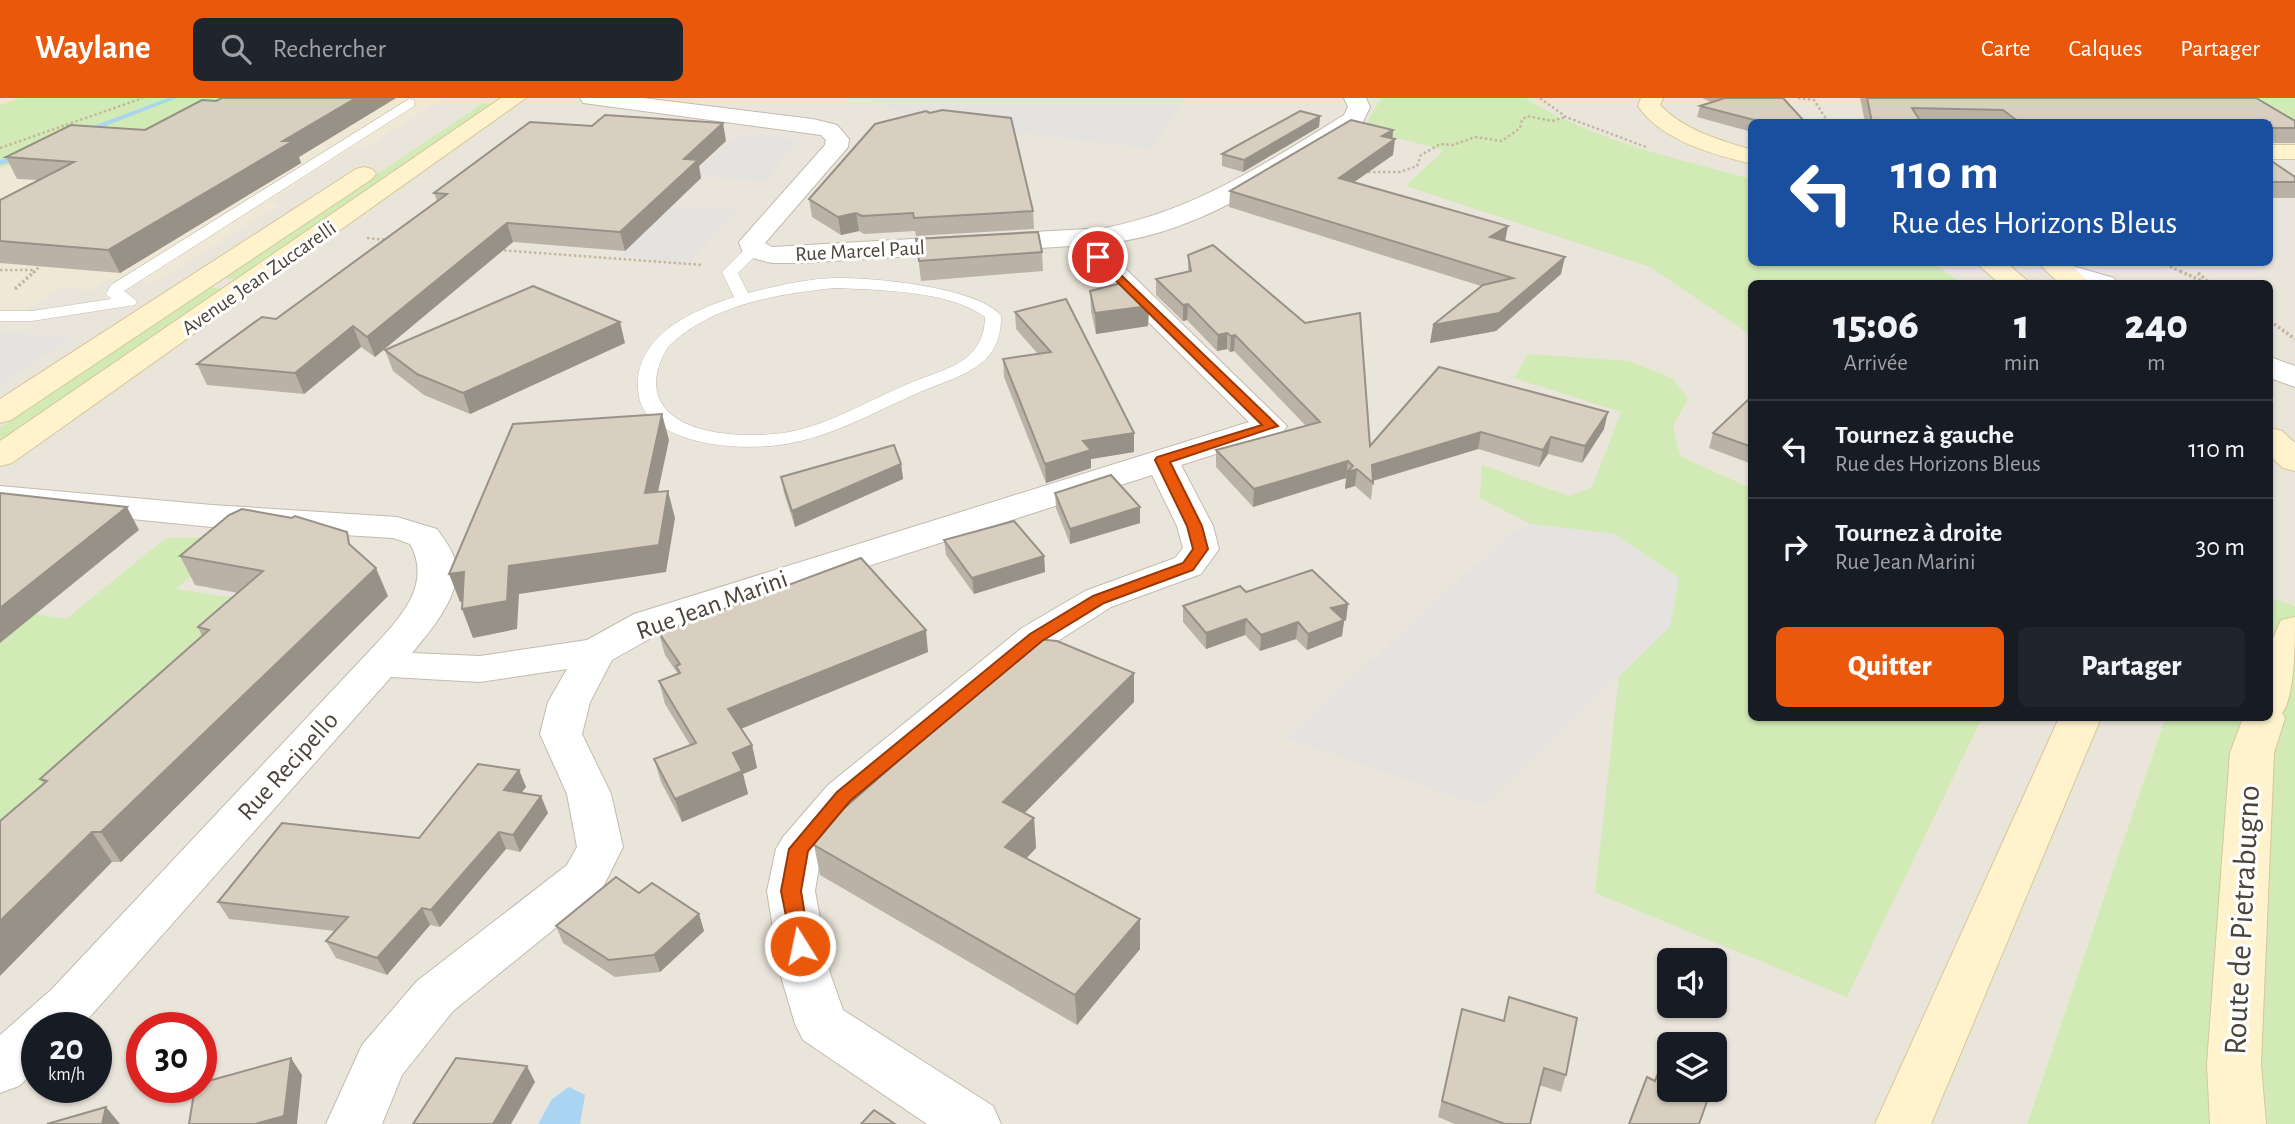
<!DOCTYPE html>
<html lang="fr">
<head>
<meta charset="utf-8">
<style>
  :root { --surface:#171b24; --page:#20242c; --text:#f1f3f6; --muted:#9ea1a6; --line:#363941; --accent:#ea580c }
  body { margin:0; font-family:"Alegreya Sans",sans-serif; background:var(--page); color:var(--text); height:100vh; display:flex; flex-direction:column; font-size:26px; white-space:nowrap }
  * { box-sizing:border-box; margin:0 }
  p { font-size:23px; color:var(--muted) }
  .icon { flex:none; width:38px; height:38px; fill:none; stroke:currentColor; stroke-width:2; stroke-linecap:round; stroke-linejoin:round }
  .map { position:relative; flex:1; overflow:hidden }
  .side { position:absolute; left:1748px; top:182px; width:525px; height:441px; display:flex; flex-direction:column; background:var(--surface); border-radius:10px; box-shadow:0 2px 5px #0004 }
  .side>* { flex:none }
  .guide { position:absolute; left:1748px; top:21px; width:525px; height:147px; border-radius:10px; box-shadow:0 2px 5px #0004; background:#1a4fa0; color:#fff; overflow:hidden }
  .tools { position:absolute; left:1657px; top:850px; display:grid; gap:14px }
  .tools a { display:grid; place-items:center; width:70px; height:70px; border-radius:10px; background:var(--surface); box-shadow:0 2px 5px #0004; font-size:35px }
  .speed { position:absolute; left:21px; top:914px; display:flex; gap:14px; font-size:35px; font-weight:700; text-align:center }
  .speed>* { display:grid; place-content:center; width:91px; height:91px; border-radius:50%; background:var(--surface); box-shadow:0 2px 5px #0004; line-height:1 }
  .speed small { font-size:18px; font-weight:400 }
  .speed .limit { border:10px solid #d22; background:#fff; color:#111 }
  .pin { position:absolute; display:grid; place-items:center; width:60px; height:60px; color:#fff; margin:-30px; border:4px solid #fff; border-radius:50%; box-shadow:0 2px 7px #0007 }
  .me { position:absolute; width:77px; margin:-38px; rotate:350deg; stroke-linejoin:round; filter:drop-shadow(0 0 5px #0008) }
  .turn { display:flex; align-items:center; gap:24px; height:147px; padding:0 28px; font-size:32px }
  .turn .icon { width:91px; height:91px; stroke-width:2.5 }
  .turn b { display:block; font-size:49px; line-height:60px }
  .eta { display:flex; justify-content:space-evenly; align-items:center; height:119px; text-align:center }
  .eta b { font-size:42px; font-weight:800; line-height:49px }
  .primary-button { display:flex; gap:14px; margin-top:auto; padding:14px 28px }
  .primary-button a { flex:1; height:80px; border-radius:10px; background:var(--accent); color:#fff; font-size:28px; font-weight:800; line-height:80px; text-align:center }
  .primary-button a+a { background:var(--page); color:var(--text) }
  ul { padding:0; list-style:none }
  li { display:flex; align-items:center; gap:21px; height:98px; padding:0 28px; border-top:2px solid var(--line) }
  li div { flex:1 }
  li b { display:block; font-size:26px }
  li em { font-style:normal }
  header { display:flex; align-items:center; gap:42px; box-sizing:border-box; height:98px; padding:0 35px; background:var(--accent); color:#fff }
  header strong { font-size:33px }
  nav { display:flex; gap:38px; margin-inline-start:auto; font-size:24px }
  .search { width:490px; height:63px; background:var(--page); display:flex; align-items:center; gap:18px; box-sizing:border-box; padding:0 24px; border-radius:10px; color:var(--muted); font-size:26px }
  .map>svg:first-child { display:block }
</style>
</head>
<body>
<header>
<strong>Waylane</strong>
<div class="search"><svg class="icon" aria-label="search" viewBox="0 0 24 24"><circle cx="10" cy="10" r="6"/><path d="M15 15l6 6"/></svg>Rechercher</div>
<nav><a>Carte</a><a>Calques</a><a>Partager</a></nav>
</header>
<div class="map">
<svg width="2295" height="1026" viewBox="0 0 2295 1026">
  <rect width="100%" height="100%" fill="#f6f3ec"/>
  <path fill="#eae5da" fill-rule="evenodd" d="M0 0H2295V508L2270 499V186H1752V620H2165L2027 1026H0ZM1752 24H2270V164H1752ZM1670 863H1715V908H1670ZM37 929H96V989H37ZM142 929H201V989H142ZM1670 947H1715V992H1670Z"/>
  <polygon fill="#efe8d6" points="180,0 444,0 365,50 354,49 268,105 279,107 153,185 110,181 93,192 61,189 0,228 0,70"/>
  <g fill="#d2eab5">
    <polygon points="21,0 268,0 234,18 63,45 0,70 0,7"/>
    <path d="M1382 0H1525C1594 43 1675 60 1752 81V164L1932 165 1962 185 1752 186V238L1650 169 1406 88 1444 52 1362 31Z"/>
    <polygon points="2232,0 2295,0 2295,22 2261,21"/>
    <polygon points="483,5 496,6 239,181 223,180"/>
    <polygon points="207,189 224,191 0,345 0,330"/>
    <polygon points="1528,256 1629,263 1672,280 1688,301 1673,328 1680,358 1752,391 1752,620 1982,620 1847,899 1595,795 1619,578 1670,529 1615,436 1531,426 1480,400 1482,367 1569,398 1592,389 1621,314 1514,280"/>
    <polygon points="236,439 176,491 256,503 0,736 0,545 35,516 66,521 166,440"/>
    <polygon points="2270,499 2295,508 2295,1026 2027,1026 2165,620 2270,620"/>
  </g>
  <g fill="#e5e3e0">
    <polygon points="837,0 1185,0 1152,51 920,23 872,2"/>
    <polygon points="739,36 800,41 765,83 691,78"/>
    <polygon points="670,110 738,111 689,165 618,159"/>
    <polygon points="5,234 72,240 0,286 0,237"/>
    <polygon points="1531,426 1615,436 1679,480 1670,529 1482,708 1286,640 1507,438"/>
  </g>
  <polygon fill="#a9d4f2" points="569,989 585,997 580,1026 538,1026 552,1001"/>
  <g fill="none" stroke-linecap="round" stroke-linejoin="round">
    <g fill="#a9d4f2" fill-rule="evenodd">
      <polygon points="168,0 177,0 85,36 78,34"/>
      <polygon points="23,55 26,55 26,59 0,67 0,62"/>
    </g>
    <g stroke="#c2bbae" stroke-width="1">
      <g id="service">
        <polygon points="409,1 414,2 414,8 124,193 137,203 135,207 32,223 0,223 0,213 32,213 111,201 106,196 111,187"/>
        <path d="M753 147 761 152 738 175 748 195C776 188 806 181 834 180 870 179 979 189 1001 218 1002 270 960 277 920 294 872 315 825 343 771 348 734 351 678 347 650 319 640 310 638 298 638 286 638 236 694 212 734 199L722 174 747 149ZM834 190C877 192 949 192 985 219 984 266 943 271 908 286 869 302 831 326 789 334 750 341 657 340 656 285 656 273 662 255 671 246 714 206 778 196 834 190Z"/>
      </g>
    </g>
    <g stroke="#c2bbae" stroke-width="2">
      <g id="minor">
        <path d="M580 0H643L813 21 837 27 849 41 848 49 765 145 772 149 1105 130C1194 113 1268 64 1344 17L1348 9 1344 0H1366L1370 9 1362 26C1282 76 1197 138 1100 146L1287 328 1282 335 1181 367 1213 428 1219 451 1201 476 1111 509 1050 548 860 711 821 756 815 793 830 875 843 912 993 1008 1001 1026H927L803 942 795 926 780 875 767 793 776 751 783 739 828 687 1022 530 1085 493 1175 460 1183 450 1177 428 1152 377 662 534 612 562 590 604 582 636 611 696 623 749 601 793 453 913 402 977 382 1026H326L362 947 417 883 567 767 577 749 567 696 540 636 548 604 567 571 480 584 391 579 87 922 80 929H37V971L19 988 0 995V937C18 922 33 907 51 892L376 546C402 518 432 485 410 446L393 440 212 429 0 408V388L212 407 397 419 437 431C444 441 454 454 456 466 461 498 431 532 412 555L480 558 587 542 634 516 1249 324 1072 148 801 165H772L744 158 739 144 825 47 826 42 821 37 591 6 583 5Z"/>
        <path d="M2062 165 2114 180 2117 186C2098 186 2061 192 2048 173L2052 167Z"/>
        <polygon points="2270,259 2295,268 2295,289 2270,280"/>
      </g>
    </g>
    <g stroke="#d6c79b" stroke-width="2">
      <g id="secondary">
        <polygon points="501,0 526,0 12,365 0,368 0,343"/>
        <path d="M1641 0H1663L1660 7C1683 32 1720 42 1752 52V66C1712 56 1662 43 1638 8Z"/>
        <rect x="2270" y="47" width="25" height="14"/>
        <polygon points="364,69 372,71 376,76 372,81 11,322 0,325 0,301 356,71"/>
        <polygon points="1975,164 2006,164 2031,186 2000,186"/>
        <polygon points="2037,164 2068,164 2091,186 2060,186"/>
        <polygon points="2270,330 2282,333 2295,345 2295,373 2283,370 2270,358"/>
        <path d="M2295 519C2295 543 2295 600 2282 615L2285 620 2274 655 2261 966 2266 1026H2210L2207 966 2230 655 2243 620H2270V547L2281 522Z"/>
        <polygon points="2059,620 2101,620 1931,1026 1875,1026"/>
      </g>
    </g>
    <g stroke="#c4b79f" stroke-width="2.5" stroke-dasharray="2.5 2.5" stroke-linecap="butt">
      <polyline points="1540,0 1566,19 1646,49"/>
      <polyline points="1798,0 1814,2 1828,24"/>
      <polyline points="0,50 143,0"/>
      <polyline points="1363,74 1400,74 1417,68 1421,57 1440,46 1453,47 1475,39 1502,43 1520,30 1522,22 1527,18 1552,23 1566,19"/>
      <polyline points="367,140 389,142"/>
      <polyline points="499,152 703,167"/>
      <polyline points="2161,164 2183,175"/>
      <polyline points="0,172 33,172"/>
      <polyline points="33,175 42,166"/>
    </g>
    <g stroke="#c4b79f" stroke-width="3.5" stroke-dasharray="2.5 2.5" stroke-linecap="butt">
      <polyline points="2180,173 2208,186"/>
      <polyline points="2198,175 2209,185"/>
      <polyline points="15,191 35,173"/>
      <polyline points="2270,223 2295,241"/>
    </g>
    <use href="#service" fill="#fff" fill-rule="evenodd"/>
    <use href="#minor" fill="#fff" fill-rule="evenodd"/>
    <use href="#secondary" fill="#fff3cd" fill-rule="evenodd"/>
  </g>
  <g fill="#bab2a6">
    <polygon points="222,0 396,0 299,59 301,65 120,175 0,165 0,102 38,82 17,81 6,59 145,32"/>
    <polygon points="1702,0 1783,0 1805,24 1752,24 1752,34 1697,19 1700,8 1711,4"/>
    <polygon points="1860,0 2256,0 2295,23 2295,45 2270,45 2270,24 1865,24"/>
    <polygon points="1320,18 1319,29 1243,74 1222,68 1222,56"/>
    <polygon points="1393,32 1392,41 1393,57 1354,84 1505,143 1561,176 1496,233 1430,245 1481,188 1229,109 1230,93"/>
    <polygon points="726,43 699,68 701,80 625,153 513,144 375,259 361,249 304,296 207,287 197,266 276,221 437,103 434,95"/>
    <polygon points="2270,62 2295,79 2295,100 2270,100"/>
    <polygon points="809,101 1033,113 1034,131 916,138 915,133 864,136 859,133 841,137 812,119"/>
    <polygon points="916,141 1042,154 1043,173 921,183"/>
    <polygon points="1188,157 1370,348 1439,269 1604,331 1582,365 1548,356 1539,369 1478,351 1373,383 1371,402 1355,388 1345,391 1346,380 1253,409 1216,369 1216,352 1306,328 1234,253 1230,254 1227,251 1217,253 1187,222 1183,223 1156,197 1156,181 1188,173"/>
    <polygon points="1090,193 1149,208 1148,228 1096,236 1091,213"/>
    <polygon points="1066,201 1134,354 1091,361 1091,370 1046,385 1004,279 1003,261 1038,256 1016,231 1015,214"/>
    <polygon points="625,245 470,316 424,297 393,273 385,252"/>
    <polygon points="1752,298 1752,366 1709,350 1713,335"/>
    <polygon points="901,366 903,381 795,429 784,395 781,379"/>
    <polygon points="1055,395 1140,409 1140,425 1070,446 1056,410"/>
    <polygon points="944,442 1044,458 1045,474 974,496 946,457"/>
    <polygon points="353,449 388,498 121,764 112,764 40,681 202,538 198,529 238,495 195,487 180,458"/>
    <polygon points="1246,494 1348,506 1346,522 1344,523 1342,538 1307,552 1296,541 1260,553 1245,537 1206,551 1183,524 1183,508"/>
    <polygon points="659,535 928,554 741,631 752,647 757,670 743,676 748,696 682,724 661,684 654,661 690,647 665,606 659,583 678,576 665,557"/>
    <polygon points="1134,575 1134,604 1024,715 1034,720 1036,750 1027,760 1140,851 1077,927 820,777 814,747"/>
    <polygon points="519,672 526,689 521,695 548,715 520,754 506,751 440,829 430,827 387,877 336,860 326,843 335,833 229,821 218,804 419,740"/>
    <polygon points="639,795 699,816 704,833 660,874 615,879 563,845 556,828"/>
    <polygon points="1462,911 1566,977 1561,994 1539,987 1530,1026 1455,1026 1438,1019"/>
  </g>
  <g fill="#979187">
    <polygon points="356,0 396,0 299,59 301,65 120,175 108,152 283,43"/>
    <polygon points="1320,18 1319,29 1243,74 1244,62"/>
    <polygon points="723,25 726,43 699,68 701,80 625,153 620,134 684,61"/>
    <polygon points="1393,32 1392,44 1395,41 1393,57 1337,96 1339,80 1382,38"/>
    <polygon points="856,115 859,133 841,137 838,119"/>
    <polygon points="507,125 513,144 375,259 367,239"/>
    <polygon points="1508,128 1505,144 1490,139"/>
    <polygon points="1565,159 1561,176 1496,233 1430,245 1433,227"/>
    <polygon points="1188,206 1187,222 1183,223 1183,207"/>
    <polygon points="1149,208 1148,228 1096,236 1095,215"/>
    <polygon points="620,224 625,245 470,316 463,295"/>
    <polygon points="353,228 361,249 304,296 295,275"/>
    <polygon points="1227,235 1227,251 1217,253 1218,237"/>
    <polygon points="1235,237 1234,253 1230,254 1231,238"/>
    <polygon points="1608,314 1604,331 1582,365 1585,348"/>
    <polygon points="662,316 669,342 652,422 645,395"/>
    <polygon points="1481,334 1478,351 1372,383 1372,367"/>
    <polygon points="1134,335 1134,354 1091,361 1091,370 1046,385 1045,366 1083,343"/>
    <polygon points="1551,339 1548,356 1539,369 1543,352"/>
    <polygon points="1348,363 1346,380 1253,409 1254,391"/>
    <polygon points="901,366 903,381 795,429 792,413"/>
    <polygon points="1357,371 1355,388 1345,391 1347,374"/>
    <polygon points="668,393 675,420 666,474 519,496 517,531 473,540 462,511 509,468"/>
    <polygon points="127,409 139,432 0,545 0,510"/>
    <polygon points="1140,409 1140,425 1070,446 1070,431"/>
    <polygon points="1044,458 1045,474 974,496 972,480"/>
    <polygon points="376,470 388,498 121,764 101,734"/>
    <polygon points="464,474 474,502 460,504 449,476"/>
    <polygon points="1348,506 1346,522 1344,523 1342,538 1307,552 1308,536 1331,510"/>
    <polygon points="1246,521 1245,537 1206,551 1206,535"/>
    <polygon points="1298,524 1296,541 1260,553 1261,537"/>
    <polygon points="926,532 928,554 733,634 728,611"/>
    <polygon points="1134,575 1134,604 1006,734 1003,704"/>
    <polygon points="752,647 757,670 743,676 748,696 682,724 675,701 733,655"/>
    <polygon points="519,672 526,689 511,709 504,692"/>
    <polygon points="541,698 548,715 520,754 513,737"/>
    <polygon points="1034,720 1036,750 1008,779 1005,749"/>
    <polygon points="92,734 112,764 0,878 0,823"/>
    <polygon points="499,734 506,751 440,829 431,812"/>
    <polygon points="422,810 430,827 387,877 377,860"/>
    <polygon points="699,816 704,833 660,874 654,857"/>
    <polygon points="1140,821 1140,851 1077,927 1075,897"/>
    <polygon points="291,960 302,977 297,1026 255,1026"/>
    <polygon points="527,968 535,984 511,1026 493,1026"/>
    <polygon points="106,1009 120,1026 102,1026"/>
  </g>
  <g fill="#d8cfc1" stroke="#979187" stroke-width="2">
    <polygon points="222,0 356,0 283,43 293,43 108,152 0,143 0,102 74,64 6,59 71,27 145,32 202,2 216,3"/>
    <polygon points="1725,0 1783,0 1805,24 1762,24 1700,8"/>
    <polygon points="1867,0 2256,0 2295,23 2295,30 2270,30 2270,24 2019,24 2003,12 1912,10 1921,24 1872,24"/>
    <polygon points="942,12 1011,20 1033,113 914,120 913,115 862,118 856,115 838,119 809,101 875,26 926,13 930,15"/>
    <polygon points="1300,13 1320,18 1244,62 1222,56"/>
    <polygon points="605,17 723,25 684,61 698,62 620,134 507,125 367,239 353,228 295,275 197,266 262,219 276,221 447,96 434,95 530,24 592,28"/>
    <polygon points="1351,22 1393,32 1382,38 1395,41 1339,80 1508,128 1490,139 1565,159 1499,215 1433,227 1483,187 1513,180 1230,93"/>
    <polygon points="2270,62 2295,79 2295,84 2270,84"/>
    <polygon points="1038,134 1042,154 919,163 916,141"/>
    <polygon points="1213,147 1305,225 1360,215 1370,348 1439,269 1608,314 1585,348 1551,339 1543,352 1481,334 1372,367 1373,385 1357,371 1347,374 1353,368 1348,363 1254,391 1216,352 1320,324 1235,237 1231,238 1227,235 1218,237 1188,206 1183,207 1156,181 1191,173 1188,157"/>
    <polygon points="1125,184 1149,208 1095,215 1090,193"/>
    <polygon points="533,188 620,224 463,295 417,276 385,252"/>
    <polygon points="1066,201 1134,335 1083,343 1091,352 1045,366 1003,261 1051,254 1015,214"/>
    <polygon points="1752,298 1752,349 1713,335"/>
    <polygon points="662,316 645,395 668,393 659,447 509,468 507,503 462,511 464,474 449,476 513,326"/>
    <polygon points="894,347 901,366 792,413 781,379"/>
    <polygon points="1111,377 1140,409 1070,431 1055,395"/>
    <polygon points="0,395 127,409 0,510"/>
    <polygon points="242,411 292,420 295,418 347,434 349,446 376,470 101,734 92,734 0,823 0,723 47,683 40,681 209,532 198,529 263,473 180,458 229,417"/>
    <polygon points="1014,423 1044,458 972,480 944,442"/>
    <polygon points="861,460 926,532 728,611 752,647 733,655 742,673 675,701 654,661 696,645 659,583 680,575 676,568 680,566 659,535"/>
    <polygon points="1312,472 1348,506 1331,510 1344,522 1308,536 1298,524 1261,537 1246,521 1206,535 1183,508 1240,488 1246,494"/>
    <polygon points="1037,541 1057,543 1134,575 1003,704 1034,720 1005,749 1140,821 1075,897 814,747 816,735"/>
    <polygon points="478,666 519,672 504,692 541,698 513,737 499,734 431,812 422,810 377,860 326,843 348,819 218,804 282,725 419,740"/>
    <polygon points="616,779 639,795 652,785 699,816 654,857 609,862 556,828"/>
    <polygon points="1509,899 1577,920 1566,977 1544,970 1530,1026 1505,1026 1442,1003 1462,911 1504,923"/>
    <polygon points="1667,952 1670,953 1670,992 1711,992 1699,1026 1629,1026 1647,979 1655,983"/>
    <polygon points="291,960 284,1018 255,1026 189,1026 195,989 201,989 201,985"/>
    <polygon points="456,960 527,968 493,1026 413,1026"/>
    <polygon points="106,1009 102,1026 47,1026"/>
    <polygon points="874,1012 895,1026 861,1026"/>
  </g>
  <polygon fill="#ea580c" stroke="#983908" stroke-width="2" points="1098,155 1278,328 1170,364 1202,428 1208,451 1193,472 1104,505 1042,543 850,703 808,753 801,793 810,848 807,853 800,856 793,853 781,793 789,751 837,694 1030,536 1093,498 1183,465 1193,451 1187,428 1155,362 1157,359 1262,327 1094,161 1092,159"/>
  <g text-anchor="middle" dominant-baseline="central" stroke-width="6" stroke-linejoin="round" paint-order="stroke">
    <g font-size="21" fill="#4b4439" stroke="#fff">
      <text transform="translate(860 153) rotate(-3)">Rue Marcel Paul</text>
      <text transform="translate(259 180) rotate(-35)">Avenue Jean Zuccarelli</text>
    </g>
    <g font-size="26" fill="#4b4439" stroke="#fff">
      <text transform="translate(712 507) rotate(-20)">Rue Jean Marini</text>
      <text transform="translate(288 668) rotate(-48)">Rue Recipello</text>
    </g>
    <g font-size="32" fill="#4b4439" stroke="#fff">
      <text transform="translate(2242 822) rotate(-87)">Route de Pietrabugno</text>
    </g>
  </g>
</svg>
<div class="tools">
<a><svg class="icon" aria-label="sound" viewBox="0 0 24 24"><path d="M4 9h4l5-4v14l-5-4H4zM17 9q2 3 0 6"/></svg></a>
<a><svg class="icon" aria-label="layers" viewBox="0 0 24 24"><path d="M12 4l9 5-9 5-9-5zM3 14l9 5 9-5"/></svg></a>
</div>
<div class="speed"><div>20<small>km/h</small></div><div class="limit">30</div></div>
<div class="pin" style="left:1098px;top:159px;background:#d93025"><svg class="icon" aria-label="arrive" viewBox="0 0 24 24"><path d="M6 21V4h12l-3 4 3 4H6"/></svg></div>
<svg class="me" style="left:800px;top:848px" viewBox="-20 -20 40 40"><circle r="17" fill="#ea580c" stroke="#fff" stroke-width="3"/><path d="M0-11L8 9 0 5-8 9z" fill="#fff"/></svg>
<div class="guide">
<div class="turn"><svg class="icon" aria-label="left" viewBox="0 0 24 24"><path d="M17 20v-9H6M10 6l-5 5 5 5"/></svg><div><b>110 m</b>Rue des Horizons Bleus</div></div>
</div>
<section class="side">
<div class="eta">
<div><b>15:06</b><p>Arrivée</p></div>
<div><b>1</b><p>min</p></div>
<div><b>240</b><p>m</p></div>
</div>
<ul>
<li><svg class="icon" aria-label="left" viewBox="0 0 24 24"><path d="M17 20v-9H6M10 6l-5 5 5 5"/></svg><div><b>Tournez à gauche</b><p>Rue des Horizons Bleus</p></div><em>110 m</em></li>
<li><svg class="icon" aria-label="right" viewBox="0 0 24 24"><path d="M7 20v-9h11M14 6l5 5-5 5"/></svg><div><b>Tournez à droite</b><p>Rue Jean Marini</p></div><em>30 m</em></li>
</ul>
<div class="primary-button"><a>Quitter</a><a>Partager</a></div>
</section>
</div>
</body>
</html>
